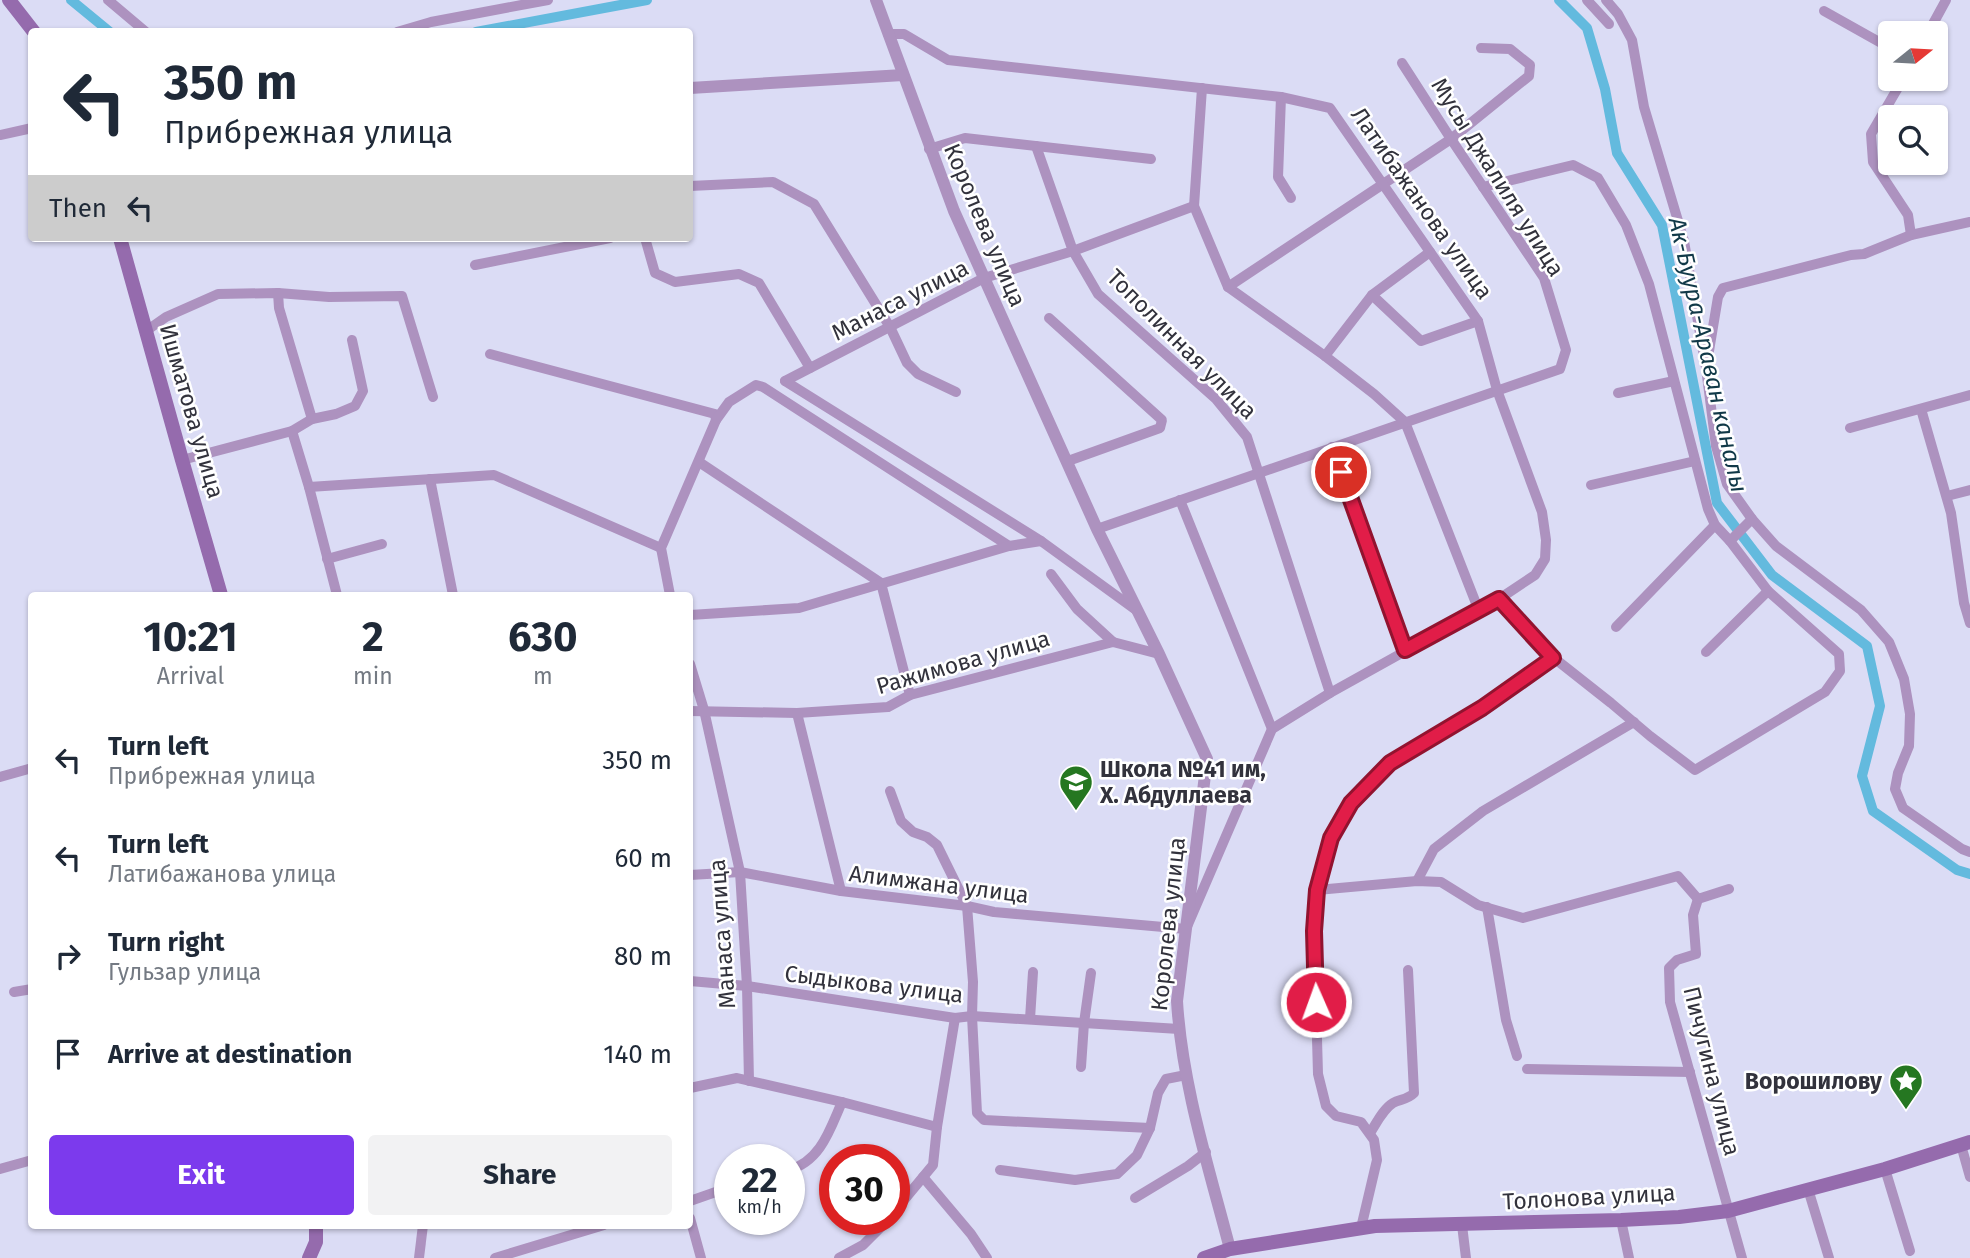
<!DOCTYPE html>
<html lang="en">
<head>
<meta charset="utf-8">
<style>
  :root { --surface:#fff; --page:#f2f2f3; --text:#1f2937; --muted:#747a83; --accent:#7c3aed }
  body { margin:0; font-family:"Fira Sans",sans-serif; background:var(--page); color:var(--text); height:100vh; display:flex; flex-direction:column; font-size:26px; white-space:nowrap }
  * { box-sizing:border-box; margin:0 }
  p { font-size:23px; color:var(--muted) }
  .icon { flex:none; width:38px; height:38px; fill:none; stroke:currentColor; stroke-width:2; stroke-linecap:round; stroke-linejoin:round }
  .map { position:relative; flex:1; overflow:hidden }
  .side { position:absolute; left:28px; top:592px; width:665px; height:637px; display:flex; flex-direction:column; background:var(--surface); border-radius:7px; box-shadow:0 2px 5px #0004 }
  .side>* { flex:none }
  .guide { position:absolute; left:28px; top:28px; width:665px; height:214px; border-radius:7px; box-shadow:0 2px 5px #0004; background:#fff; color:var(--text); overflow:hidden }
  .needle { width:46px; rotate:72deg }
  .fabs { position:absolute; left:1878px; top:21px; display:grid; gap:14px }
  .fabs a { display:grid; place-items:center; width:70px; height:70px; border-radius:7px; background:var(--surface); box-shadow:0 2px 5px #0004; font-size:35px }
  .speed { position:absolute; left:714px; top:1144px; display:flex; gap:14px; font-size:35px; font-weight:700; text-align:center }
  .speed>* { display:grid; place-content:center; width:91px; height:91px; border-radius:50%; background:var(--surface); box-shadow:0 2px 5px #0004; line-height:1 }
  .speed small { font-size:18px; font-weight:400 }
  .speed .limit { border:10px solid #d22; background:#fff; color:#111 }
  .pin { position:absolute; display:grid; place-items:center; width:60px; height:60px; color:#fff; margin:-30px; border:4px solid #fff; border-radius:50%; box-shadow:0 2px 7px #0007 }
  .me { position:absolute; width:77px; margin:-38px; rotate:358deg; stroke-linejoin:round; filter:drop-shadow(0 0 5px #0008) }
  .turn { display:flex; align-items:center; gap:24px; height:147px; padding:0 21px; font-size:32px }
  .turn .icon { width:91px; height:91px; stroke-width:2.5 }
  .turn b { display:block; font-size:49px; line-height:60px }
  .then { display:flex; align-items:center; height:66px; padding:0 21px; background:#0003; gap:14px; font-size:26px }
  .eta { display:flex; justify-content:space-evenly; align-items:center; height:119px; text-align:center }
  .eta b { font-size:42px; font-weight:700; line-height:49px }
  .primary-button { display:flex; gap:14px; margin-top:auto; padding:14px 21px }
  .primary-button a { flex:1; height:80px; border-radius:7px; background:var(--accent); color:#fff; font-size:28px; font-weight:700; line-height:80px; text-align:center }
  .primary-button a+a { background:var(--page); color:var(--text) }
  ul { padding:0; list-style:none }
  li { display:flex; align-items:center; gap:21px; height:98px; padding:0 21px }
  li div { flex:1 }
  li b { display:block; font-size:26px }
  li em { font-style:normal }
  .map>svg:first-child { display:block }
</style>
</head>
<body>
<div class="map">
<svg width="1970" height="1258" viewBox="0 0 1970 1258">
  <rect width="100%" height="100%" fill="#dbdcf5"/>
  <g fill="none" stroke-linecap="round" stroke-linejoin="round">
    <g stroke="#63bade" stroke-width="10">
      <polyline points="71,0 110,32"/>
      <polyline points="1559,0 1587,28 1605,89 1617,153 1662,225 1717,503 1772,575 1867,646 1880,706 1862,776 1873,811 1957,870 1970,874"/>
      <polyline points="476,32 647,0"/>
    </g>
    <g stroke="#ad92bf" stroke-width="10">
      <polyline points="108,0 146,32"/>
      <polyline points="1587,0 1609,24"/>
      <polyline points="1606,0 1618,14 1632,40 1644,107 1684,241 1706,368 1716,446 1727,484 1752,519 1776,546 1861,610 1889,642 1904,679 1910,714 1909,746 1898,773 1895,789 1903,808 1962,849 1970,852"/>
      <polyline points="1824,11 1890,48"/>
      <polyline points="397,32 431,22 548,0"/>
      <polyline points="1928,33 1946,0"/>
      <polyline points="1903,79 1871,134 1873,162 1908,215 1911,235"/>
      <polyline points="1202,88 1194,206 1228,287 1325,356 1374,394 1405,422 1479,611"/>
      <polyline points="1281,97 1278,177 1291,198"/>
      <polyline points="0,135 32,128"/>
      <polyline points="1036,146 1073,251 1098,294 1216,399 1247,437 1330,693"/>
      <polyline points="929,149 965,138 1151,159"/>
      <polyline points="690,186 773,182 814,204 890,327 907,363 918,374 956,392"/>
      <polyline points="1483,187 1573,165 1598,178 1626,225 1649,284 1708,509 1715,525 1730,541 1768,591 1839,654 1840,671 1825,692 1695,770 1650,736 1611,703 1554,658 1499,599"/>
      <polyline points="645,238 655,273 675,282 739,274 759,283 810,368"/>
      <polyline points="475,265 610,238"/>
      <polyline points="1228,287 1451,139 1529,76 1530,65 1510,49 1481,48"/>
      <polyline points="278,293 279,308 312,419"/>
      <polyline points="1372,295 1421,341 1478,321"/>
      <polyline points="1049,318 1162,420 1160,428 1068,461"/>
      <polyline points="146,331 166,317 218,294 278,293 329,297 402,296 433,397"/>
      <polyline points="490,354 715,414 716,420"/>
      <polyline points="1325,356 1372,295 1430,252"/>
      <polyline points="1708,357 1718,297 1723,288 1851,255 1864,254 1911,235 1970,222"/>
      <polyline points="785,381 984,278 1073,251 1194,206"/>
      <polyline points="785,381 1041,541 1136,610"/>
      <polyline points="1618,393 1674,381"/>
      <polyline points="1921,409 1951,513 1964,603 1970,623"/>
      <polyline points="1850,428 1970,395"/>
      <polyline points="292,431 309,487 337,595"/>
      <polyline points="1332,447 1404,650"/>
      <polyline points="182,460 292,431 312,419 336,414 355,406 363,391 352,340"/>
      <polyline points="699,462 881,583 910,695"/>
      <polyline points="430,479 453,595"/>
      <polyline points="1591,485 1695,461"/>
      <polyline points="309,487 494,475 661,548"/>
      <polyline points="1947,496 1970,490"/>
      <polyline points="1180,500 1272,729"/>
      <polyline points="1097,529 1560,369 1566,350 1544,278 1451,139 1402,63"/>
      <polyline points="1730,541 1752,519"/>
      <polyline points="327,559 382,544"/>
      <polyline points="1051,574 1077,609 1113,642"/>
      <polyline points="670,595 661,548 716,420 729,402 756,385 763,387 1009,546"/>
      <polyline points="690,615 799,608 1009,546 1041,541"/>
      <polyline points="1616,627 1715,525"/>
      <polyline points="1706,652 1768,591"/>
      <polyline points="690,664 704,710 740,872 747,986 749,1081"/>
      <polyline points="690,711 797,713 888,707 910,695 1113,642 1159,654"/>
      <polyline points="797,713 841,891"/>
      <polyline points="0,777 32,768"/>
      <polyline points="890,791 901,821 913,832 927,837 937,845 967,906 973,982 972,1016 977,1113 984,1120 1150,1128"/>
      <polyline points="690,875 740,872 841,891 967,906 994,912 1186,929 1272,729 1330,693 1499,599 1535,575 1545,559 1546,540 1542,512 1497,390 1478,321 1330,108 1281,97 948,60 904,34 888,34"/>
      <polyline points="1417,881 1434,849 1483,811 1634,722"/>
      <polyline points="1729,889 1698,899 1693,915 1696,954 1677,960 1669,968 1670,1002 1742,1258"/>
      <polyline points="1317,890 1417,881 1441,882 1478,905 1523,918 1678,876 1698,899"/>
      <polyline points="1487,907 1506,1020 1517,1056"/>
      <polyline points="690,981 747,986 955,1018 972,1016 1179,1029"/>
      <polyline points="14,992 32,989"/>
      <polyline points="1030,1019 1033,972"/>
      <polyline points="1081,1067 1084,1023 1091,973"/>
      <polyline points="1527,1069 1690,1072"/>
      <polyline points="690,1088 737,1078 842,1102 937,1127"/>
      <path d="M1370 1133C1376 1124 1383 1109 1393 1103 1400 1099 1407 1100 1414 1093L1408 970"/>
      <polyline points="1961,1145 1970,1177"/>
      <polyline points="0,1169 32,1160"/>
      <polyline points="1885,1169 1910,1251"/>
      <path d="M789 1170C821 1161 830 1129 842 1102"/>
      <polyline points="1000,1170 1075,1180 1117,1174 1137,1155 1150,1128 1158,1093 1166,1079 1186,1075"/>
      <polyline points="923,1177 971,1234 987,1258"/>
      <polyline points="1808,1189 1829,1258"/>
      <polyline points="1135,1198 1188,1166 1206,1152"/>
      <polyline points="690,1201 730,1187"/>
      <polyline points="894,1212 933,1165 937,1127 955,1018"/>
      <polyline points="690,1218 701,1258"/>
      <polyline points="1621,1220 1629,1258"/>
      <polyline points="1462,1225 1466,1258"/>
      <polyline points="1361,1228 1377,1160 1374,1140 1361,1122 1336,1116 1326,1106 1318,1074 1314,931 1317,890 1331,838 1351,803 1390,763 1481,708 1554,658"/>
      <polyline points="419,1258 423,1225"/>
      <polyline points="495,1258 604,1225"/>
      <polyline points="839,1258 863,1245 888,1220"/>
    </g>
    <g stroke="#ad92bf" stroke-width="12">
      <path d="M876 0 954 211 1097 529 1159 654 1207 759 1177 1001C1182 1085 1209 1168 1230 1249"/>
      <polyline points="690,88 903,75"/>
    </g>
    <g stroke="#956bad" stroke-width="14">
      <polyline points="9,0 34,32"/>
      <polyline points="120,238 182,460 221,595"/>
      <polyline points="309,1258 316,1242 316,1225"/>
      <polyline points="1204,1258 1230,1249 1375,1226 1621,1220 1679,1217 1728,1211 1885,1169 1970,1142"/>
    </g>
  </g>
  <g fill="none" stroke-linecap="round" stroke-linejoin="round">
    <g stroke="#92132f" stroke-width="18">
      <polyline id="route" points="1316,1002 1314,931 1317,890 1331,838 1351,803 1390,763 1482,708 1553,658 1499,599 1405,650 1341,472"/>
    </g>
    <use href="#route" stroke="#e11d48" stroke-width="12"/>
  </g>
  <defs>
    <g id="school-pin" transform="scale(1.75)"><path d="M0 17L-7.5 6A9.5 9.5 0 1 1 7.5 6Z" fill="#257721" stroke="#fff"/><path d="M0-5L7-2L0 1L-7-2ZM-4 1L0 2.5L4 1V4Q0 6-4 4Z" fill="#fff"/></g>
    <g id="sight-pin" transform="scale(1.75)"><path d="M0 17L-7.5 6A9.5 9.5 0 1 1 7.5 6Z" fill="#257721" stroke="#fff"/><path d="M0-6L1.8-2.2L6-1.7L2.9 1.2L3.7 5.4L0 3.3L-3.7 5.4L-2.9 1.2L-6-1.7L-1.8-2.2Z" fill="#fff"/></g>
  </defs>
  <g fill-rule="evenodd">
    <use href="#school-pin" x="1076" y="782"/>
    <use href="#sight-pin" x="1906" y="1081"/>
  </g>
  <g text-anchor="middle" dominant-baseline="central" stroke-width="5" stroke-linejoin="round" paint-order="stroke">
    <g font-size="23" fill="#32323c" stroke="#fff">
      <text transform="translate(1498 177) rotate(58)">Мусы Джалиля улица</text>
      <text transform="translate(1422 203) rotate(55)">Латибажанова улица</text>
      <text transform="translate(985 225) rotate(67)">Королева улица</text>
      <text transform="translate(900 300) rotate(-27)">Манаса улица</text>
      <text transform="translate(1182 344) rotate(45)">Тополинная улица</text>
      <text transform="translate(192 411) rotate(74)">Ишматова улица</text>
      <text transform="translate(963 662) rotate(-16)">Ражимова улица</text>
      <text transform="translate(939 884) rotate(7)">Алимжана улица</text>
      <text transform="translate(1168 924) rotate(-84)">Королева улица</text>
      <text transform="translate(722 934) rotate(-94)">Манаса улица</text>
      <text transform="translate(874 984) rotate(7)">Сыдыкова улица</text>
      <text transform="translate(1712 1071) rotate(76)">Пичугина улица</text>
      <text transform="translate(1589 1197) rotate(-3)">Толонова улица</text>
    </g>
    <g font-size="23" font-weight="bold" fill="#32323c" stroke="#fff" text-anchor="start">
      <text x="1100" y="769">Школа №41 им,<tspan x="1100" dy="26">Х. Абдуллаева</tspan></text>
      <text x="1882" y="1081" text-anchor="end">Ворошилову</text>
    </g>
    <g font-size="24" font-style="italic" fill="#113948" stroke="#fff">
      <text transform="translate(1708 355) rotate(77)">Ак-Буура-Араван каналы</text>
    </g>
  </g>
</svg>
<div class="fabs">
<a><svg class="needle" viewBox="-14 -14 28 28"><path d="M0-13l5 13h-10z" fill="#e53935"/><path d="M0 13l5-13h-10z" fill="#747a83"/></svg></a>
<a><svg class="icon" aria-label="search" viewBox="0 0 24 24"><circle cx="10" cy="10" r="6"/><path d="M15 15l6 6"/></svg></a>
</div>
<div class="speed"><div>22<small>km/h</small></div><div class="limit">30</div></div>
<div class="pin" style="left:1341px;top:472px;background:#d93025"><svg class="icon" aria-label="arrive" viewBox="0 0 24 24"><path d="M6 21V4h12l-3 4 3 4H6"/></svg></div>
<svg class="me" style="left:1316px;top:1002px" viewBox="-20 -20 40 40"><circle r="17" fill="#e11d48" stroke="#fff" stroke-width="3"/><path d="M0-11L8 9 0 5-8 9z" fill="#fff"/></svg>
<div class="guide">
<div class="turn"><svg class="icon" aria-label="left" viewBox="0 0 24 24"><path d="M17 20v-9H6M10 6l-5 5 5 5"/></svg><div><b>350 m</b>Прибрежная улица</div></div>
<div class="then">Then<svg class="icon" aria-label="left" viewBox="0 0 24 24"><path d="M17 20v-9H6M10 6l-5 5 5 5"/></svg></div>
</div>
<section class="side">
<div class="eta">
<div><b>10:21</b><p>Arrival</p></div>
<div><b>2</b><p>min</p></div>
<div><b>630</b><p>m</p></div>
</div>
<ul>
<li><svg class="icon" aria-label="left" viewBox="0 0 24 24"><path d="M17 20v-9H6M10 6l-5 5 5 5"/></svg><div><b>Turn left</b><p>Прибрежная улица</p></div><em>350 m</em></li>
<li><svg class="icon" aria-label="left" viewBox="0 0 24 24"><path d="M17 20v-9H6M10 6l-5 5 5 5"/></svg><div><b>Turn left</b><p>Латибажанова улица</p></div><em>60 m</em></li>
<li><svg class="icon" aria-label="right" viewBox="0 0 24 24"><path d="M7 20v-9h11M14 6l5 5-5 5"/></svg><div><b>Turn right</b><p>Гульзар улица</p></div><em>80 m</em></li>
<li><svg class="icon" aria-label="arrive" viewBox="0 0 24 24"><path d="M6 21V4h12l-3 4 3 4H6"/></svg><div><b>Arrive at destination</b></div><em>140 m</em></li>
</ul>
<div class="primary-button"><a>Exit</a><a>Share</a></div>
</section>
</div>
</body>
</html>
